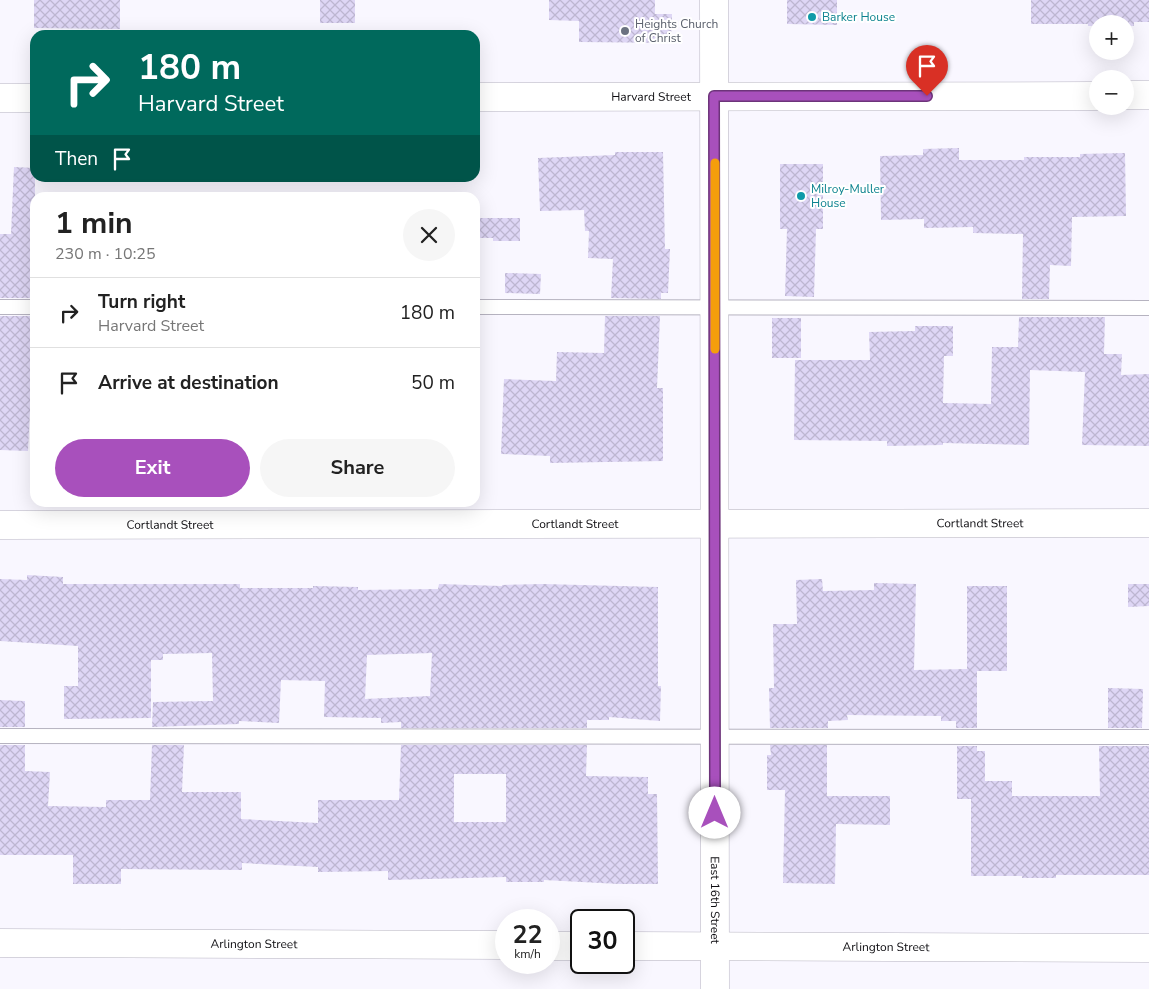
<!DOCTYPE html>
<html lang="en">
<head>
<meta charset="utf-8">
<style>
  :root { --surface:#fff; --page:#f6f6f6; --text:#222; --muted:#767676; --line:#e0e0e0; --accent:#a850bc }
  body { margin:0; font-family:"Nunito Sans",sans-serif; background:var(--page); color:var(--text); height:100vh; display:flex; flex-direction:column; font-size:19px; white-space:nowrap }
  * { box-sizing:border-box; margin:0 }
  p { font-size:16px; color:var(--muted) }
  .icon { flex:none; width:28px; height:28px; fill:none; stroke:currentColor; stroke-width:2; stroke-linecap:round; stroke-linejoin:round }
  .map { position:relative; flex:1; overflow:hidden }
  .details { position:absolute; left:30px; top:192px; width:450px; height:315px; display:flex; flex-direction:column; background:var(--surface); border-radius:15px; box-shadow:0 5px 20px #0002 }
  .details>* { flex:none }
  .top-card { position:absolute; left:30px; top:30px; width:450px; height:152px; border-radius:15px; box-shadow:0 5px 20px #0002; background:#00695c; color:#fff; overflow:hidden }
  .fabs { position:absolute; left:1089px; top:15px; display:grid; gap:10px }
  .fabs a { display:grid; place-items:center; width:45px; height:45px; border-radius:50%; background:var(--surface); box-shadow:0 5px 20px #0002; font-size:25px }
  .speed { position:absolute; left:495px; top:909px; display:flex; gap:10px; font-size:25px; font-weight:700; text-align:center }
  .speed>* { display:grid; place-content:center; width:65px; height:65px; border-radius:50%; background:var(--surface); box-shadow:0 5px 20px #0002; line-height:1 }
  .speed small { font-size:12px; font-weight:400 }
  .speed .limit { border:2px solid #111; border-radius:8px; background:#fff; color:#111 }
  .pin { position:absolute; display:grid; place-items:center; width:42px; height:42px; color:#fff; margin:-51px -21px; border-radius:50% 50% 50% 0; rotate:-45deg; box-shadow:0 0 5px #0007 }
  .pin .icon { rotate:45deg }
  .me { position:absolute; width:55px; margin:-28px; rotate:0deg; stroke-linejoin:round; filter:drop-shadow(0 0 4px #0008) }
  .turn { display:flex; align-items:center; gap:18px; height:105px; padding:0 25px; font-size:22px }
  .turn .icon { width:65px; height:65px; stroke-width:2.5 }
  .turn b { display:block; font-size:35px; line-height:42px }
  .then { display:flex; align-items:center; height:48px; padding:0 25px; background:#0003; gap:10px; font-size:19px }
  .round { display:grid; place-items:center; flex:none; width:52px; height:52px; border-radius:26px; background:var(--page) }
  .headline { display:flex; align-items:center; justify-content:space-between; height:85px; padding:0 25px }
  h1 { font-size:30px; font-weight:700; line-height:38px }
  .primary-button { display:flex; gap:10px; margin-top:auto; padding:10px 25px }
  .primary-button a { flex:1; height:58px; border-radius:30px; background:var(--accent); color:#fff; font-size:20px; font-weight:700; line-height:58px; text-align:center }
  .primary-button a+a { background:var(--page); color:var(--text) }
  ul { padding:0; list-style:none }
  li { display:flex; align-items:center; gap:15px; height:70px; padding:0 25px; border-top:1px solid var(--line) }
  li div { flex:1 }
  li b { display:block; font-size:19px }
  li em { font-style:normal }
  .map>svg:first-child { display:block }
</style>
</head>
<body>
<div class="map">
<svg width="1149" height="989" viewBox="0 0 1149 989">
  <defs>
    <pattern id="building-cross-hatch" width="8" height="8" patternUnits="userSpaceOnUse" patternTransform="scale(1.25)"><rect width="8" height="8" fill="#ded6f5"/><path d="M0 0l8 8M0 8l8-8" fill="none" stroke="#bdb6d1"/></pattern>
  </defs>
  <rect width="100%" height="100%" fill="#f9f7ff"/>
  <g fill="url(#building-cross-hatch)" fill-rule="evenodd">
    <polygon points="34,0 120,0 120,29 34,28"/>
    <rect x="320" y="0" width="35" height="23"/>
    <polygon points="549,0 655,0 655,14 672,14 671,43 579,42 579,21 549,20"/>
    <polygon points="787,0 837,0 837,25 787,24"/>
    <polygon points="1031,0 1149,0 1149,22 1134,22 1134,26 1125,26 1125,24 1098,24 1098,26 1088,26 1088,24 1031,24"/>
    <polygon points="959,148 959,160 1024,160 1024,157 1080,157 1080,154 1125,153 1126,216 1072,217 1071,266 1050,265 1049,299 1022,299 1023,234 973,233 973,227 924,228 924,219 881,220 880,156 923,155 923,149"/>
    <polygon points="615,152 663,152 665,249 670,249 668,293 661,293 661,299 611,298 613,259 588,258 589,231 585,231 584,210 540,211 538,158 615,155"/>
    <polygon points="780,164 823,164 823,229 816,229 814,297 785,296 787,229 780,229"/>
    <polygon points="14,167 35,168 35,298 0,298 0,234 11,234"/>
    <polygon points="475,218 520,218 520,241 493,241 493,238 475,238"/>
    <polygon points="505,273 541,274 540,294 505,293"/>
    <polygon points="0,316 35,316 35,351 33,351 28,451 0,450"/>
    <polygon points="605,316 660,316 657,388 663,388 663,461 550,463 550,456 501,454 504,379 556,381 557,352 604,353"/>
    <polygon points="1019,317 1105,317 1104,354 1122,354 1121,375 1149,374 1149,446 1082,445 1085,372 1030,370 1029,445 943,443 943,445 887,446 887,441 794,440 795,360 870,360 869,332 915,331 915,326 953,326 953,356 944,356 943,403 991,404 992,347 1018,347"/>
    <rect x="772" y="318" width="29" height="40"/>
    <path d="M27 575 63 577V584H240V588H313V586L358 587V590L438 589 439 584 502 586V585L543 584 658 587V686H661L660 721 609 717V720H587V728H401V722L381 723V718L324 717 325 681 281 680 279 723 239 721V724L152 727 153 702 213 701 212 653 163 654V660H151V718L64 719V686H78V646L0 641V579L27 580ZM432 653 430 696 365 699 367 655Z"/>
    <polygon points="822,579 823,591 874,590 874,583 916,584 914,670 967,669 967,586 1007,586 1007,671 977,671 977,728 956,728 956,721 941,721 941,716 847,715 848,720 828,721 828,728 770,728 769,688 774,688 773,624 797,624 796,580"/>
    <polygon points="1128,584 1149,584 1149,606 1128,607"/>
    <polygon points="1108,688 1143,689 1142,728 1108,728"/>
    <polygon points="0,700 25,701 25,727 0,727"/>
    <path d="M0 745H25V771L50 772 48 806 106 807V800H150L152 745H184L182 792H241V819L318 823V800H399L401 745H587L586 776 648 777V794H657L658 884H619L544 880V882H506V877L388 880V871L318 872V867L242 863V870L121 869V884H73V855H0ZM454 774H506V822H454Z"/>
    <polygon points="770,745 827,745 827,796 890,796 890,825 836,824 835,884 783,883 785,790 767,790 767,755 771,755"/>
    <polygon points="957,746 977,746 977,751 985,751 985,781 1012,781 1012,796 1100,796 1099,746 1149,746 1149,875 1056,875 1056,878 1022,878 1022,876 971,876 971,799 957,799"/>
  </g>
  <g fill="none" stroke-linecap="round" stroke-linejoin="round">
    <g stroke="#b6b3c0" stroke-width="16">
      <g id="service">
        <polyline points="0,307 35,307"/>
        <polyline points="475,307 1149,308"/>
        <polyline points="0,736 1149,737"/>
      </g>
    </g>
    <g stroke="#b6b3c0" stroke-width="29">
      <g id="minor">
        <path id="s1" d="M714 0 715 989"/>
        <polyline points="1125,95 1149,95"/>
        <path id="s2" d="M475 97 1098 96"/>
        <polyline points="0,98 35,98"/>
        <path id="s3" d="M0 525 1149 523"/>
        <path id="s4" d="M0 943 506 945"/>
        <polyline points="549,946 581,946"/>
        <path id="s5" d="M624 946 1149 948"/>
      </g>
    </g>
    <use href="#service" stroke="#fff" stroke-width="14"/>
    <use href="#minor" stroke="#fff" stroke-width="28"/>
  </g>
  <g fill="none" stroke-linecap="round" stroke-linejoin="round">
    <g stroke="#6d347a" stroke-width="12">
      <polyline id="route" points="715,813 714,96 927,96"/>
    </g>
    <use href="#route" stroke="#a850bc" stroke-width="9"/>
    <polyline stroke="#f59e0b" stroke-width="9" points="715,163 715,349"/>
  </g>
  <g fill="#0f9aa8" stroke="#fff" stroke-width="2">
    <circle cx="812" cy="17" r="5"/>
    <circle cx="801" cy="196" r="5"/>
  </g>
  <circle fill="#6b7280" stroke="#fff" stroke-width="2" cx="625" cy="31" r="5"/>
  <g text-anchor="middle" dominant-baseline="central" stroke-width="4" stroke-linejoin="round" paint-order="stroke">
    <g font-size="12" fill="#0d838f" stroke="#fff" text-anchor="start">
      <text x="822" y="17">Barker House</text>
      <text x="811" y="189">Milroy-Muller<tspan x="811" dy="14">House</tspan></text>
    </g>
    <g font-size="12" fill="#5b616d" stroke="#fff" text-anchor="start">
      <text x="635" y="24">Heights Church<tspan x="635" dy="14">of Christ</tspan></text>
    </g>
    <g font-size="12" fill="#0e0d11" stroke="#fff">
      <text stroke="none"><textPath href="#s2" startOffset="176">Harvard Street</textPath></text>
      <text stroke="none"><textPath href="#s3" startOffset="575">Cortlandt Street</textPath></text>
      <text stroke="none"><textPath href="#s3" startOffset="980">Cortlandt Street</textPath></text>
      <text stroke="none"><textPath href="#s3" startOffset="170">Cortlandt Street</textPath></text>
      <text stroke="none"><textPath href="#s1" startOffset="900">East 16th Street</textPath></text>
      <text stroke="none"><textPath href="#s4" startOffset="254">Arlington Street</textPath></text>
      <text stroke="none"><textPath href="#s5" startOffset="262">Arlington Street</textPath></text>
    </g>
  </g>
</svg>
<div class="fabs">
<a>+</a>
<a>−</a>
</div>
<div class="speed"><div>22<small>km/h</small></div><div class="limit">30</div></div>
<div class="pin" style="left:927px;top:96px;background:#d93025"><svg class="icon" aria-label="arrive" viewBox="0 0 24 24"><path d="M6 21V4h12l-3 4 3 4H6"/></svg></div>
<svg class="me" style="left:715px;top:813px" viewBox="-20 -20 40 40"><circle r="19" fill="#fff"/><path d="M0-13L10 11 0 6-10 11z" fill="#a850bc"/></svg>
<div class="top-card">
<div class="turn"><svg class="icon" aria-label="right" viewBox="0 0 24 24"><path d="M7 20v-9h11M14 6l5 5-5 5"/></svg><div><b>180 m</b>Harvard Street</div></div>
<div class="then">Then<svg class="icon" aria-label="arrive" viewBox="0 0 24 24"><path d="M6 21V4h12l-3 4 3 4H6"/></svg></div>
</div>
<section class="details">
<div class="headline"><div><h1>1 min</h1><p>230 m · 10:25</p></div><a class="round"><svg class="icon" aria-label="close" viewBox="0 0 24 24"><path d="M6 6l12 12M18 6L6 18"/></svg></a></div>
<ul>
<li><svg class="icon" aria-label="right" viewBox="0 0 24 24"><path d="M7 20v-9h11M14 6l5 5-5 5"/></svg><div><b>Turn right</b><p>Harvard Street</p></div><em>180 m</em></li>
<li><svg class="icon" aria-label="arrive" viewBox="0 0 24 24"><path d="M6 21V4h12l-3 4 3 4H6"/></svg><div><b>Arrive at destination</b></div><em>50 m</em></li>
</ul>
<div class="primary-button"><a>Exit</a><a>Share</a></div>
</section>
</div>
</body>
</html>
